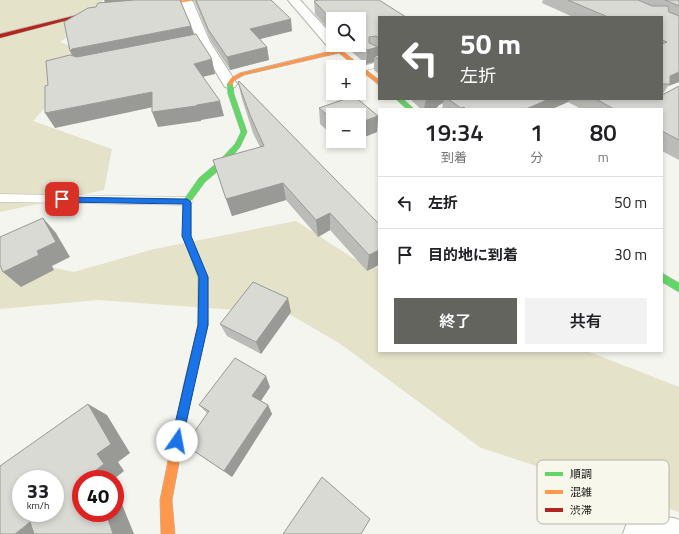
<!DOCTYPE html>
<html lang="ja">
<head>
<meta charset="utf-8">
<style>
  :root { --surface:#fff; --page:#f2f2f2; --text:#202124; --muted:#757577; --line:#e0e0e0; --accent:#64645f }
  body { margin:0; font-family:"Titillium Web","Noto Sans JP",sans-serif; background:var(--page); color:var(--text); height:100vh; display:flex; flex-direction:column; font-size:15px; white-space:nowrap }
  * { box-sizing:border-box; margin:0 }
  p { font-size:13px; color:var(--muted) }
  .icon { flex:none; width:22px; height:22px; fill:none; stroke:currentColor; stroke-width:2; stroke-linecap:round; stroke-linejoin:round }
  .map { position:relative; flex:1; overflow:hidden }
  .drawer { position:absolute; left:378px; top:108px; width:285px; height:244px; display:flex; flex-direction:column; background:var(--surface); border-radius:0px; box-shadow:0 2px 6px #0003 }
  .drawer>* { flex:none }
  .hud { position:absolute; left:378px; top:16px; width:285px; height:84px; border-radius:0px; box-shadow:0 2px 6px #0003; background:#64645f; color:#fff; overflow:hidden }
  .controls { position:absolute; left:326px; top:12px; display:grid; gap:8px }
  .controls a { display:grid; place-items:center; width:40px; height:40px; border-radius:0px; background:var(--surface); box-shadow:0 2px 6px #0003; font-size:20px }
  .speed { position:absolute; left:12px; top:470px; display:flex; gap:8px; font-size:20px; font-weight:700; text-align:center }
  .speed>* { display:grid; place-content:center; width:52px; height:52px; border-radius:50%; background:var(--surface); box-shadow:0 2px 6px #0003; line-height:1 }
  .speed small { font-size:10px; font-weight:400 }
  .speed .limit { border:6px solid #d22; background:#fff; color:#111 }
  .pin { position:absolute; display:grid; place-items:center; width:34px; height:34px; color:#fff; margin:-17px; border-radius:8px; box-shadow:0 2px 6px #0006 }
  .me { position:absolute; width:44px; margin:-22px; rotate:12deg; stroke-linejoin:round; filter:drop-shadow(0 0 3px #0008) }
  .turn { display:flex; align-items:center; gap:14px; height:84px; padding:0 16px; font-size:18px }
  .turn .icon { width:52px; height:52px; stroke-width:2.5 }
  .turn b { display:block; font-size:28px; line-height:34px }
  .eta { display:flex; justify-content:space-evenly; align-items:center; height:68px; text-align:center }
  .eta b { font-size:24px; font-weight:600; line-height:28px }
  .cta { display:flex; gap:8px; margin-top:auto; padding:8px 16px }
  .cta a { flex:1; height:46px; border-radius:0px; background:var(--accent); color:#fff; font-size:16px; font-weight:600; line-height:46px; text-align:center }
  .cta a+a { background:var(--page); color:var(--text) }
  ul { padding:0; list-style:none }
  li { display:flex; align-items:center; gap:12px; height:52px; padding:0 16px; border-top:1px solid var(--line) }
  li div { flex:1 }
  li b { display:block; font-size:15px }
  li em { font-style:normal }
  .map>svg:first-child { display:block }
</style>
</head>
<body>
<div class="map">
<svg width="679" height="534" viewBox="0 0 679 534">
  <rect width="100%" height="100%" fill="#f5f5ef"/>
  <g fill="#e4e2c9">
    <polygon points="0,0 103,0 85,25 60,42 73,47 82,67 33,121 112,149 104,190 0,212"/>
    <polygon points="296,221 353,258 379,269 379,351 587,351 679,387 679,512 481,448 339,343 289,314 98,300 0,309 0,243 15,260 74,272 154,249"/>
  </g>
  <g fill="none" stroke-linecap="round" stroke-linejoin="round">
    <g stroke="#b4b4af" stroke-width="1">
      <g id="lane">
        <polygon points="379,62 379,67 362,71 359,71 359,67"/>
        <polygon points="0,194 187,197 191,198 193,201 191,204 187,205 0,202"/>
      </g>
    </g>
    <g stroke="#b4b4af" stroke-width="2">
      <g id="street">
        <polygon points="183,0 191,0 193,2 210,42 237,84 235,87 230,88 225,87 223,84 198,42 181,2"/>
        <polygon points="288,0 300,0 333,36 333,45 339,45 338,47 328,47"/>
        <polygon points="646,515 674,518 679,520 679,534 623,534 627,522"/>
      </g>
    </g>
    <g stroke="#b4b4af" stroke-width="1">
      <g id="fast">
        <polygon points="230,82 233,84 234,94 247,132 240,147 224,166 205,182 191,201 191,237 208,277 208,305 206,308 203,309 200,308 198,305 198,277 183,237 183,201 199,178 218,162 235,144 241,132 228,94 227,84"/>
        <polygon points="396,99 403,99 414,109 407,109"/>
        <polygon points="662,273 679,283 679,292 662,282"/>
      </g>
    </g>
    <g stroke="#b4b4af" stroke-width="1">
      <g id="slow">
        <polygon points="185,0 195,0 152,8 150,7"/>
        <polygon points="340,49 379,80 379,85 359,69 359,67 356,67 339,53 244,75 235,80 232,85 227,84 231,78 240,73"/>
        <polygon points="203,301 206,302 208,305 208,325 194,383 172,500 175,534 161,534 160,500 184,383 198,325 198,305 200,302"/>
      </g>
    </g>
    <g stroke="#b4b4af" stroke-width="1">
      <polygon id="jam" points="102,9 106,10 0,38 0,34"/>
    </g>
    <use href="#lane" fill="#fefefd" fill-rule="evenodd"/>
    <use href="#street" fill="#fefefd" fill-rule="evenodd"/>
    <use href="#fast" fill="#63d668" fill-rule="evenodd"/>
    <use href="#slow" fill="#ff974d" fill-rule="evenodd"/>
    <use href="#jam" fill="#b3261e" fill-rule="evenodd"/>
  </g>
  <g fill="#bbbbb7">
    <polygon points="194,0 271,0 292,31 260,39 267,47 269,60 230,70 211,41"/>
    <polygon points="543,0 679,0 679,82 668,86 662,95 679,86 679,160 662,151 662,109 581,109 568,102 552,109 442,109 443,103 439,105 435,109 420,109 420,108 410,99 662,99 662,17 573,17 542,3"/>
    <polygon points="314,1 379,17 379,52 378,52 378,55 379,55 379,74 374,70 374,62 366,64 344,45 359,45 359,19 333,19 333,34 315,14"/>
    <polygon points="238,82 379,224 367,271 330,230 318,237 286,200 232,216 213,160 260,147 253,133 242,99"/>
    <polygon points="354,96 378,116 377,132 359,139 359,115 333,115 333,136 320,124 319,108"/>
    <polygon points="338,141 354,141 343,145"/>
    <polygon points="291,312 261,354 227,336 220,324"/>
    <polygon points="270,387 261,401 268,405 272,414 232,477 185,445 208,414 199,405"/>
  </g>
  <g fill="#999995">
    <polygon points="104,0 157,0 106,5"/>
    <polygon points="291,19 292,31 252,41 250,29"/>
    <polygon points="191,26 195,38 76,64 70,51 72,49"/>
    <polygon points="267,47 269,60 230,70 227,57"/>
    <polygon points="378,47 378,59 375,56 374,62 366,64 367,50"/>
    <polygon points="212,59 215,74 198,78 194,64"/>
    <polygon points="679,72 679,82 668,86 670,84 670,76"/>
    <polygon points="152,92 158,106 55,128 45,113"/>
    <polygon points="426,99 444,99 443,103 439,105 436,109 424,109"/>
    <polygon points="549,99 570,99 568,102 552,109 526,109"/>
    <polygon points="220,101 224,116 201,120 201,121 158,127 152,112"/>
    <polygon points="378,116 377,132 359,139 359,123"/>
    <polygon points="343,141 354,141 343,145"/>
    <polygon points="283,183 286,200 232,216 226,199"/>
    <polygon points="330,213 330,230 318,237 316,220"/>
    <polygon points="43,218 56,233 70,257 52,266 54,270 21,287 3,272 37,251"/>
    <polygon points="379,250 379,265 367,271 369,255"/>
    <polygon points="288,298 291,312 261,354 256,342"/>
    <polygon points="266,376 270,387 258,405 252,396"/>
    <polygon points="88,404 107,415 130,453 118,462 124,471 114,479 93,479 91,474 97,454"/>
    <polygon points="268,405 272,414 232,477 224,471"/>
    <polygon points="115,487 134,534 113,534 106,513 115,513"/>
    <polygon points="30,522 46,534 15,534"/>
  </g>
  <g fill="#dadad5" stroke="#999995" fill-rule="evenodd">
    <polygon points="134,0 180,0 191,26 72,49 70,51 64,22 88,8 96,7 98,3"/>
    <polygon points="196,0 271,0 291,19 250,29 267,47 227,57 208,29"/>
    <polygon points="319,0 379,0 406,17 379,17 379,38 376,36 369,37 369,43 378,47 367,50 359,44 359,19 333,19 333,21 314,1"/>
    <polygon points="568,0 638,0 652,6 668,6 669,12 679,16 679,72 670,76 670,84 662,84 662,44 667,42 662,40 662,17 608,17"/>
    <polygon points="665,0 679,0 679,6"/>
    <polygon points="196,34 212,59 194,64 220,101 197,105 196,106 152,112 152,92 45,113 45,86 48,85 46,61 70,55 77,57"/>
    <polygon points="379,55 379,60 375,56"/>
    <polygon points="239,81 379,224 379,250 369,255 330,213 316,220 283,183 226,199 213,160 264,146 250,115 238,82"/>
    <polygon points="679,86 679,140 662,131 662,109 614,109 596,99 662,99 662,95"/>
    <polygon points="354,96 378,116 359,123 359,115 333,115 333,120 319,108"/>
    <polygon points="448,99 549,99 526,109 466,109 464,107 461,108"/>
    <polygon points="43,218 56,242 37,251 39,255 3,272 0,265 0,237"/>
    <polygon points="253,282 288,298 256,342 220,324"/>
    <polygon points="235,358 266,376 252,396 268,405 224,471 185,445 209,411 199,405"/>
    <path d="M88 404 111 444 97 454 104 464 91 474 93 479H81V513H106L113 534H34L30 522 15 534H0V466ZM21 479H55V513H21Z"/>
    <polygon points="322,477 370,519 361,534 283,534"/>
  </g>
  <polygon fill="#1a73e8" stroke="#114b97" points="59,197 187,199 191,202 191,236 208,277 208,325 181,445 177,447 173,445 171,441 198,325 199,277 182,236 183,204 62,202 59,201"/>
  <rect x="537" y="460" width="132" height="64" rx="6" fill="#f8f7ec" stroke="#b4b4ab" stroke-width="1"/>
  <rect x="545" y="472" width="18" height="4" fill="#63d668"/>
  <rect x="545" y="490" width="18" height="4" fill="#ff974d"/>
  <rect x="545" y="508" width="18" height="4" fill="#b3261e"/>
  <g font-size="11" fill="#161612">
    <text x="570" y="478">順調</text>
    <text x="570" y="496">混雑</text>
    <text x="570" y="514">渋滞</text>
  </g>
</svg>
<div class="controls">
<a><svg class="icon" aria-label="search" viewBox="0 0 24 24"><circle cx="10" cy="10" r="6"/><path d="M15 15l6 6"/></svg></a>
<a>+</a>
<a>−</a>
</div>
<div class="speed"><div>33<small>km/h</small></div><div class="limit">40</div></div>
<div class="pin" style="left:62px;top:199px;background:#d93025"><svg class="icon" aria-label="arrive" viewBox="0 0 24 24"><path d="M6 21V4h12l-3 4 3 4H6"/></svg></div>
<svg class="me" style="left:177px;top:441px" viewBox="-20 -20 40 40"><circle r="19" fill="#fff"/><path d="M0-13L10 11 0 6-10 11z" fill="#1a73e8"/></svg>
<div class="hud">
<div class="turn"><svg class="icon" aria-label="left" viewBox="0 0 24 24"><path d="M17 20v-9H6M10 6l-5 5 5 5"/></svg><div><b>50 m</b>左折</div></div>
</div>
<section class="drawer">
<div class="eta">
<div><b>19:34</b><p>到着</p></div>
<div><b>1</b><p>分</p></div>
<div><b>80</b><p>m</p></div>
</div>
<ul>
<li><svg class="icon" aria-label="left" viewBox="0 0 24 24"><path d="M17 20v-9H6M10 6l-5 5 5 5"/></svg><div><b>左折</b></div><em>50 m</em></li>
<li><svg class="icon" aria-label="arrive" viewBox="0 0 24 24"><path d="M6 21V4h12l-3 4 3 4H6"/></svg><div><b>目的地に到着</b></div><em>30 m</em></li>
</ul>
<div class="cta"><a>終了</a><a>共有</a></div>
</section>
</div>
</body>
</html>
